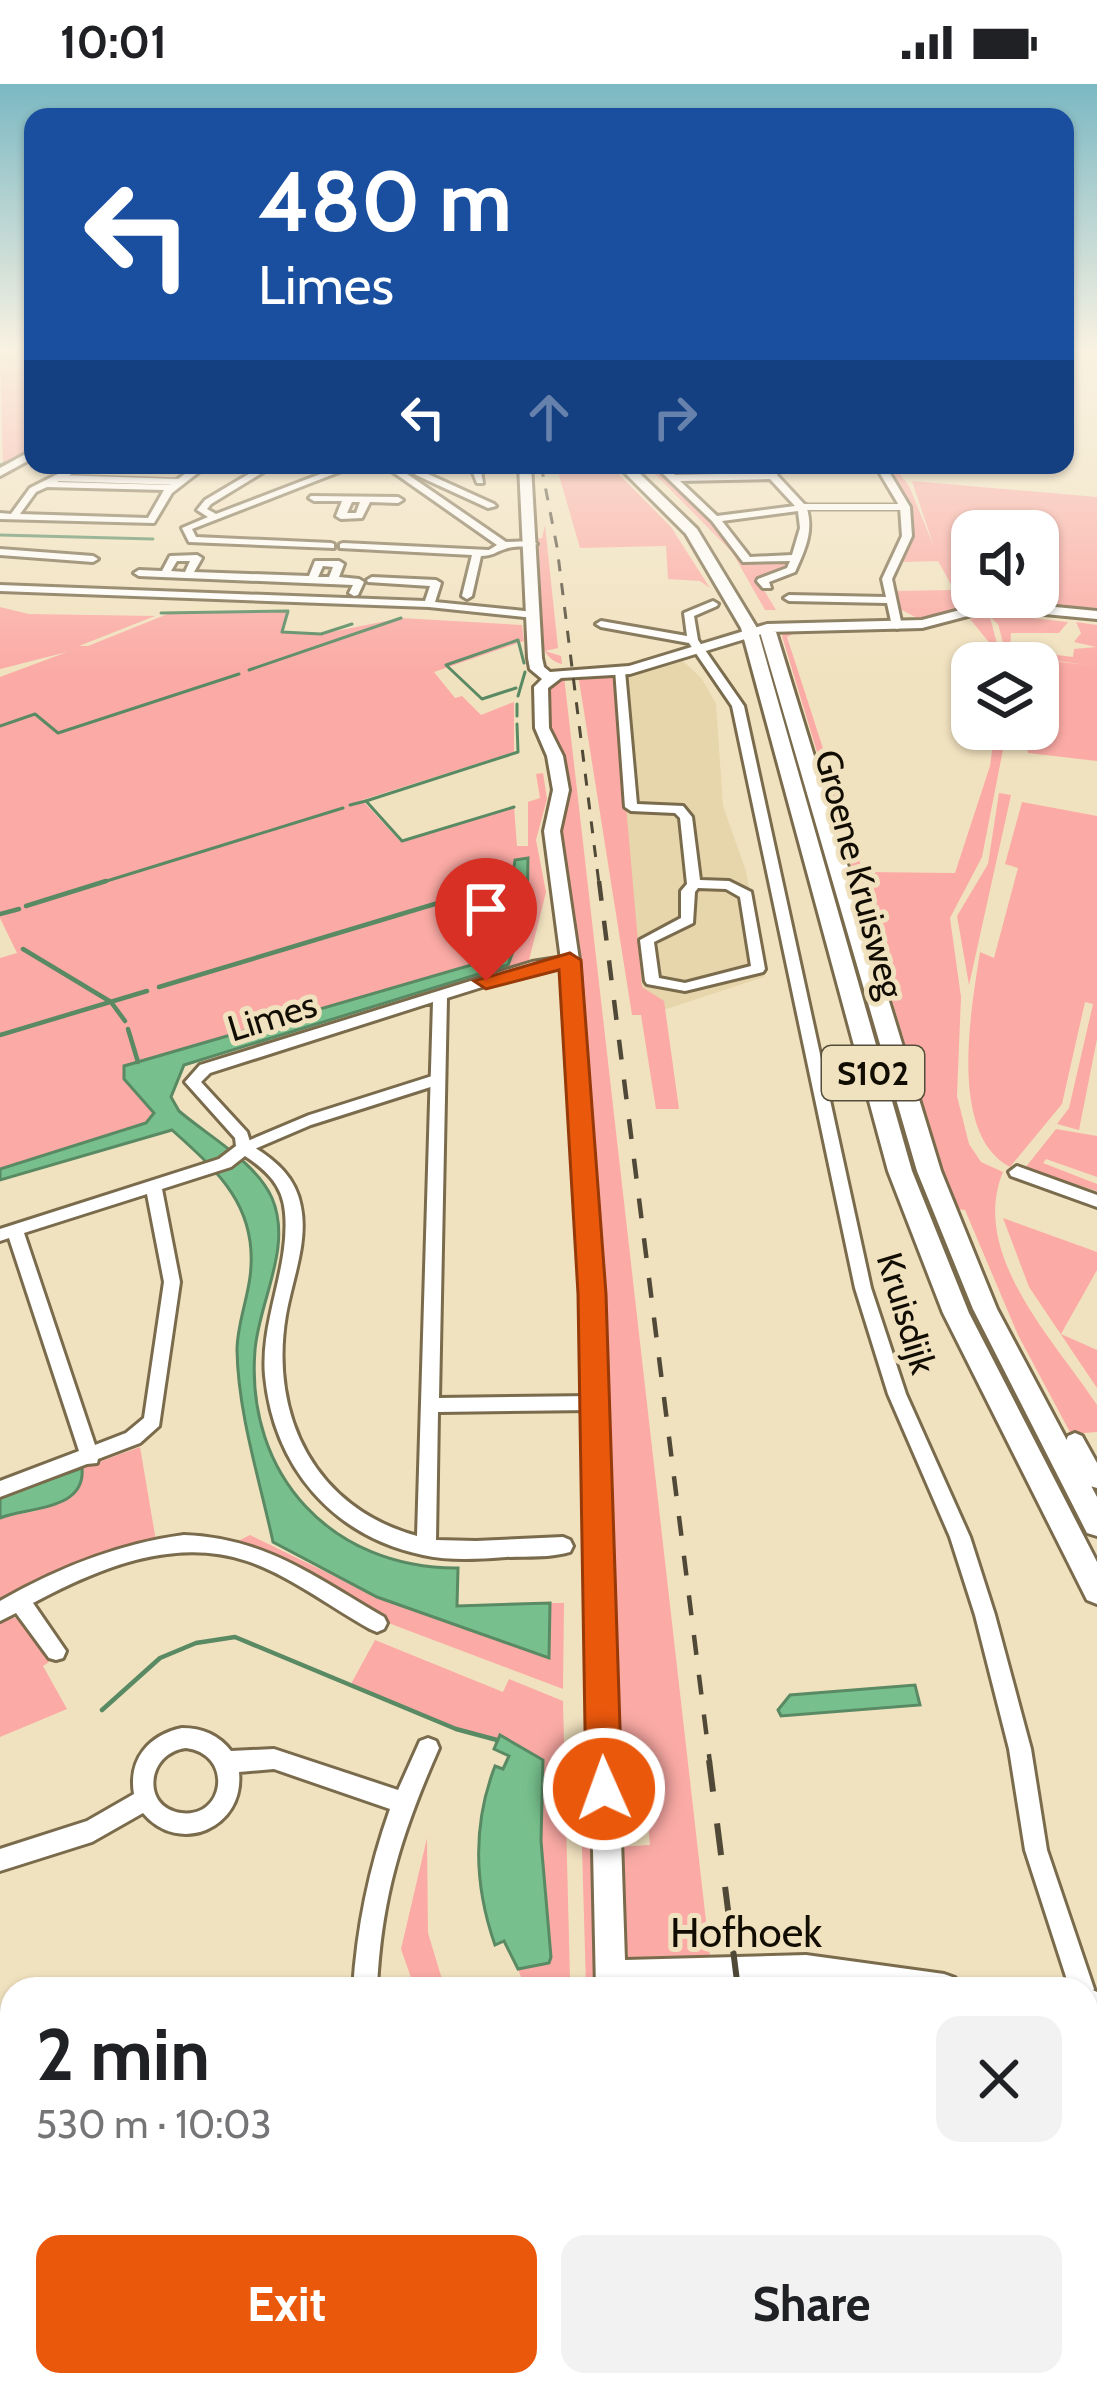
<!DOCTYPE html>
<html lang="en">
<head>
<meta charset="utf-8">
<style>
  :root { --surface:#fff; --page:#f2f2f2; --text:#202124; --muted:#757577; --accent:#ea580c }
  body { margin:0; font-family:Cabin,sans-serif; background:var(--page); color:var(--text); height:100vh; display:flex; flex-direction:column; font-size:45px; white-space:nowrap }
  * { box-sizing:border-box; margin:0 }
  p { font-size:39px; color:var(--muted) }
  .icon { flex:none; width:66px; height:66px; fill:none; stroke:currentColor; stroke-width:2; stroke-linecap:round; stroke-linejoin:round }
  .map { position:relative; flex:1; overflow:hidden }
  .sheet { position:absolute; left:0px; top:1893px; width:1098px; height:420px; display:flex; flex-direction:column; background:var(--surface); border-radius:36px 36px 0 0; box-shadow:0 3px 9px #0004 }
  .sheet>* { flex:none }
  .hud { position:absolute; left:24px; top:24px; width:1050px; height:366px; border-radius:24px; box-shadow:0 3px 9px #0004; background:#1a4fa0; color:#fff; overflow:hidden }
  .controls { position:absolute; left:951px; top:426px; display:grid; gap:24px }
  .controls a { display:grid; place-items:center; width:108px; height:108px; border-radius:24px; background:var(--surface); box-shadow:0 3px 9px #0004; font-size:60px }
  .pin { position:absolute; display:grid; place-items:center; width:102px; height:102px; color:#fff; margin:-123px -51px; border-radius:50% 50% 50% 0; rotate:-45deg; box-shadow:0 0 12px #0007 }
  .pin .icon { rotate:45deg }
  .me { position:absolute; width:132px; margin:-66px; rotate:358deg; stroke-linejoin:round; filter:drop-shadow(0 0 9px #0008) }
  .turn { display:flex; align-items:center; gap:42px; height:252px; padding:0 36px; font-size:54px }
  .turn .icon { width:156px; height:156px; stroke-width:2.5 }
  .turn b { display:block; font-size:84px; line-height:102px }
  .lanes { display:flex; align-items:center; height:114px; padding:0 36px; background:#0003; justify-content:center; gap:60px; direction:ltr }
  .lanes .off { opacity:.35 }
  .round { display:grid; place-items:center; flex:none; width:126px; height:126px; border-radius:24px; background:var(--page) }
  .overview { display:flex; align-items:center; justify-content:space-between; height:204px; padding:0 36px }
  h1 { font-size:72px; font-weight:700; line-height:90px }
  .action { display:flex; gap:24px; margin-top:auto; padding:24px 36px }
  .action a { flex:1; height:138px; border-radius:24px; background:var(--accent); color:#fff; font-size:48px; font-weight:700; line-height:138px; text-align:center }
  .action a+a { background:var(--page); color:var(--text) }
  .status { display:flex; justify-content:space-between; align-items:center; height:84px; padding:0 60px; background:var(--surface); direction:ltr }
  .status svg { height:33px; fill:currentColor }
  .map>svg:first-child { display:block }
</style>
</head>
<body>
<div class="status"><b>10:01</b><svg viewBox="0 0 49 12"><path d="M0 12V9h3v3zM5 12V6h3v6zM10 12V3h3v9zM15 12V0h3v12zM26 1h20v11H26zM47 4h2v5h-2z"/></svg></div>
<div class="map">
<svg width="1097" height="2313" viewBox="0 0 1097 2313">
  <rect width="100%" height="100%" fill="#f1e2bf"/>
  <g fill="#e7d5ab">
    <polygon points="682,576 702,595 716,620 723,722 746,787 764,893 654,929 634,919 605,593"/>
    <polygon points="464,2301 674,2301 676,2313 465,2313"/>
  </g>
  <g fill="#fbaaa5" fill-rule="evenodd">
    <polygon points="0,266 18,266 33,276 33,367 3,384"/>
    <polygon points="556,381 610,381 671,443 710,504 700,497 668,495 666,462 580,464"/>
    <polygon points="646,381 657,381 696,417 746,477 791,478 789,484 758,496 776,526 765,526 732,468"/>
    <path d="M885 381H893L909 402 934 463 912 397 1097 413V524L993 518 919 535 898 524 895 507 954 506 938 477 903 478C920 442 908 412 885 381ZM972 447H1038V513H972Z"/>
    <path d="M545 441 558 564 545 567 561 572 562 580C524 572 536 486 535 455L542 454Z"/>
    <path d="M0 523 29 530 155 532 79 562H88L170 529 288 527 283 548 321 550 401 534 522 541 524 557 434 588 455 614 462 612 481 631 514 618V668L362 716 400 757 514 723 517 762H528V718L540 714 536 690 543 689 547 715 536 756 546 808 529 876 412 915 409 911 508 881 527 774 518 775C513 793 519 797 518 813 518 833 502 860 492 875L191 963 135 1007 154 1030 146 1039 0 1085V874L17 869 0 834V593L67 568 0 585Z"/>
    <polygon points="996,530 1068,538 1059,549 1011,549 1010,565 1073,573 1074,565 1096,563 1074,558 1081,549 1076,538 1097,541 1097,677 1028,669 1024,645 1038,645 1038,579 1008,579 1007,572 1087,581 1006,570 998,540 990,533 1002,579 997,579 992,562 970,535"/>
    <path d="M920 542 922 547 797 548 787 553 863 788 955 789 990 682 995 645H1007L982 773 950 834 961 913 957 1012 969 1060 981 1078 1003 1088C969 1170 1054 1256 1097 1321V1348L1071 1350 1018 1251 965 1126 955 1125 782 552 785 547Z"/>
    <polygon points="608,589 615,597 642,903 664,917 679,1025 656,1025 641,931 632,931 578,590"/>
    <path d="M564 592 710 1872 628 1873 617 1763 650 1761 645 1710 616 1711C612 1468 607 1225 588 982 582 906 570 832 559 757 557 741 568 728 566 713 564 674 539 635 549 598Z"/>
    <polygon points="999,709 1011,711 969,901 957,832 988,780"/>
    <path d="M1022 718 1097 732V955L1079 1046 1057 1040 1069 1024 1093 920 1085 918 1062 1020 1010 1083C948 1050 971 927 980 868L994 874 1018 784 1005 780Z"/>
    <polygon points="1056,1045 1097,1052 1097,1093 1046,1075 1043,1079 1097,1100 1097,1107 1025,1084"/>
    <polygon points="1003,1134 1097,1168 1097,1186 1061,1250 1097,1266 1097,1304 1029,1203"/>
    <polygon points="140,1363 156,1457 0,1522 0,1434 36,1427 83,1394 82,1384"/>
    <polygon points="250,1451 377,1513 544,1573 549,1573 550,1519 564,1519 563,1605 383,1537 236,1458"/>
    <polygon points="21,1533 49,1578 43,1582 67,1625 0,1653 0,1536"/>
    <polygon points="375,1556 503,1608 509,1595 563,1617 570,1895 497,1903 497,1896 521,1893 518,1885 549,1879 551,1873 541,1757 543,1676 500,1651 497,1656 456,1645 351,1600"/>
    <polygon points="580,1695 594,1695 601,1905 586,1902"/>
    <polygon points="427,1754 428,1849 445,1905 415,1905 401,1865"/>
  </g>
  <g fill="#77bf8c" stroke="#598a63" stroke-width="3">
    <path d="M528 774 527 830 508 881 184 981 171 1013 179 1027C208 1052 256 1078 272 1114 293 1163 259 1217 255 1266 245 1391 332 1485 458 1484L457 1522 550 1519 549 1574 377 1513 273 1458C260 1397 238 1330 237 1266 237 1242 247 1217 250 1193 259 1124 219 1088 172 1046L0 1096V1085L146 1039 154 1029 124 995V982L492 875C505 856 510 837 519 814L512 797 515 776Z"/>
    <path d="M82 1384C86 1427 27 1423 0 1434V1413Z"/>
    <polygon points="915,1601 920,1621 781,1632 778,1626 790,1611"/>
    <path d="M500 1651 543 1676 541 1757 551 1873 549 1879 518 1885 504 1857 495 1861C474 1801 472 1742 495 1682L503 1685 509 1672 494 1665Z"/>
  </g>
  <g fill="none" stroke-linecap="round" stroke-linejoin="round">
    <g stroke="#598a63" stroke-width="3">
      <polyline points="21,266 33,274"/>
      <polyline points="0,381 17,375"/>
      <polyline points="0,451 153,455"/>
      <polyline points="161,529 288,527 282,548 321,550 352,540"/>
      <polyline points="249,586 401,534"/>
      <polyline points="516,604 482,615 446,581 518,556 524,579"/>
      <polyline points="518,612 525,588"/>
      <polyline points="517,620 517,632"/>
      <polyline points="0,642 35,630 58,649 239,590"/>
      <polyline points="366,717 518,668 517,640"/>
      <polyline points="350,721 366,717 402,757 514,723"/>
      <polyline points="502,799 512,797"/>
      <polyline points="97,800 343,724"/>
    </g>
    <g stroke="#598a63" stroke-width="4.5">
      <polyline points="502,799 511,797"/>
      <polyline points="450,815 481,806"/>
      <polyline points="26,822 106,797"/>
      <polyline points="0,830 19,825"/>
      <polyline points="23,865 111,918 125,937"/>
      <polyline points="159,903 438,819"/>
      <polyline points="128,945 138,978"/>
      <polyline points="0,951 147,907"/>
      <polyline points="102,1626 160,1574 196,1559 235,1553 456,1645 497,1656"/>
    </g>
    <g stroke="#796b4c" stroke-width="9">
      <g id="pedestrian-far1">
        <polyline points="366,381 382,381"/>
        <polyline points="57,394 180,398"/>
        <polyline points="805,423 905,423"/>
      </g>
    </g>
    <g stroke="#796b4c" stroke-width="16">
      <polyline id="pedestrian" points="244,1064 310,1036 436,996"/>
    </g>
    <g stroke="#796b4c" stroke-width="6">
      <g id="minor">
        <polygon points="25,266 33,266 33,271"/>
        <path d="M76 381H88L57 398 170 401 197 381H208L172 409 154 439 0 435V429L11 430 30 404ZM47 403 164 406 148 434 20 430 36 408Z"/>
        <polygon points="264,381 275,381 211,420 207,425 216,430 344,381 357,381 192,445 196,453 331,459 334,460 334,464 189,458 182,444 208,433 197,426 205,416"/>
        <path d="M383 381H394L506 458 532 457 537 460C527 464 515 461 505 465 495 468 493 472 481 472L472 512 467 515 462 512 472 471 340 464V460L343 459 489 466 497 461Z"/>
        <polygon points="470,381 480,381 483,399 477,399"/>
        <path d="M654 381H664L675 391 768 389 769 381H779L777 391 804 420 810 423 807 425C814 448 804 468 795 488L769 498 771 504H763L757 497 758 495 787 484 790 477 743 478 712 437ZM770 395 795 422 717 432 680 397ZM798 427 800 444 792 471 750 473 722 437Z"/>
        <polygon points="875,381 885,381 910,423 912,452 892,495 902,542 897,545 892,542 887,519 789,517 784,514 789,511 886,513 882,495 902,452 900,423"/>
        <polygon points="419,386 494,420 496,422 488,424 416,391 414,389"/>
        <path d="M311 412 398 413 403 416 398 419 370 418 362 434 341 435 336 432 342 417H314L309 414ZM352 418H360L356 429H347Z"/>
        <polygon points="0,465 93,472 98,475 93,478 0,471"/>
        <path d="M197 471 202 474 194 488 309 492 315 477H339L344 480 339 493 359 495 364 498 358 511 354 512 349 509 353 501 139 492 134 489 139 486 162 487 170 472ZM177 477H190L185 488 171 487ZM323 482 333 483 329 493H318Z"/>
        <polygon points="372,493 436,496 441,499 435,518 534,528 539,531 534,534 429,523 0,507 0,501 425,517 430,502 368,498 367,496"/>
        <polygon points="713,517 718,520 717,522 694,532 698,556 744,622 871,1204 906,1310 970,1453 995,1531 1031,1665 1047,1766 1094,1905 1090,1913 1086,1915 1086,1905 1070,1905 1025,1766 1009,1665 975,1531 950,1453 888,1310 855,1204 732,622 689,559 601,543 596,540 601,537 687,552 684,529"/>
        <path d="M615 585 625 587 637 720 683 722 692 733 700 796 729 797 751 808 765 885 763 888 685 907 647 900 645 897 640 856 681 834V807L687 800 680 734 675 729 631 727 625 723ZM698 804 726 805 740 813 751 882 685 899 659 894 654 858 693 839 695 808Z"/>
        <path d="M570 872 577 876 575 879 539 885 447 914 439 1314 593 1312 599 1314 602 1319 599 1324 593 1326 438 1328 436 1456 476 1457 563 1453 570 1456 573 1462 570 1468C550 1474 527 1472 506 1473 479 1475 450 1477 423 1471 333 1452 274 1384 265 1292 260 1236 290 1184 285 1129 283 1101 266 1086 245 1072L231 1083 162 1105 180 1198 159 1342 140 1359 98 1375 97 1379 87 1380 0 1413V1397L79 1367 9 1154 0 1157V1145L219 1075 236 1062 235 1054 185 998 200 981 532 878ZM433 918 417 1452C315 1424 269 1332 286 1231 292 1196 308 1159 301 1123 296 1093 276 1077 251 1061L247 1048 201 998 210 989ZM147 1110 164 1198 144 1334 126 1349 95 1361 24 1149Z"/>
        <polygon points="1017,1082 1097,1111 1097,1123 1011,1092 1009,1088"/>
        <polygon points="1075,1349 1082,1352 1097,1379 1097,1404 1090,1402 1066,1357 1068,1352"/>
        <path d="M184 1451C266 1454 316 1494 384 1533L387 1539 384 1545 377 1548 370 1545C330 1523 291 1492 247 1477 173 1452 97 1485 33 1519L66 1567 63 1574 56 1576 49 1574 16 1529 0 1537V1517C58 1484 117 1460 184 1451Z"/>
        <path d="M182 1644C202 1644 219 1651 231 1667L274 1665 398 1706 420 1657 428 1654 436 1657 439 1664C402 1748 381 1813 377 1905H353C357 1843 369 1784 390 1725L274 1685 239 1688C245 1744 179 1772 143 1729L92 1758 0 1787V1765L87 1737 134 1710C128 1675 149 1651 182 1644ZM186 1664C234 1670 225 1735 181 1729 141 1724 146 1669 186 1664Z"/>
        <polygon points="1091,1925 1097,1927 1097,1991 1095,1997 1086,2000 1086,1927"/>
        <polygon points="12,1945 12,1969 0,1970 0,1946"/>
        <polygon points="1086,2006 1097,2012 1097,2043 1086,2037"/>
        <polygon points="12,2101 12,2127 0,2129 0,2103"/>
        <rect x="137" y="2301" width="28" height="12"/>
      </g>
    </g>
    <g stroke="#796b4c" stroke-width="6">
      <g id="tertiary">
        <polygon points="33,366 33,374 0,392 0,384"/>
        <polygon points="519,381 531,381 542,574 544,583 550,588 629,582 767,540 922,536 994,517 1097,527 1097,535 994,525 922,544 768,548 630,590 561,594 548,604 549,644 563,672 569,706 560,747 579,876 603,1210 625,1876 806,1871 944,1890 955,1894 959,1905 835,1905 806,1901 596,1905 581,1210 561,876 544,747 553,706 547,672 535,644 534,603 542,595 530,585 528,574"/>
        <polygon points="1086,1903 1097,1908 1097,1950 1091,1952 1086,1950 1086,1905 1081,1905"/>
        <polygon points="405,2301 441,2301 443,2313 407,2313"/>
      </g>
    </g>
    <g stroke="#796b4c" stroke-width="6">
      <g id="primary">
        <polygon points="617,381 631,381 697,445 757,544 912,1087 969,1229 1097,1478 1097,1520 1087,1516 943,1229 888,1087 741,544 686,450"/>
        <polygon points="763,545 776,548 941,1087 997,1225 1097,1413 1097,1452 1087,1449 973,1225 917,1087 760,548"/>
      </g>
    </g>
    <use href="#pedestrian-far1" stroke="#fff" stroke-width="6"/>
    <use href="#pedestrian" stroke="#fff" stroke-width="10"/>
    <use href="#minor" fill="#fff" fill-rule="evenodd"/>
    <use href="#tertiary" fill="#fff" fill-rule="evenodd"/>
    <use href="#primary" fill="#fff" fill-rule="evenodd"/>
    <polyline stroke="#514938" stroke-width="3" stroke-dasharray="12 12" stroke-linecap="butt" points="541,381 557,463 599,800"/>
    <polyline stroke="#514938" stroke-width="4.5" stroke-dasharray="20 20" stroke-linecap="butt" points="599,797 710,1679"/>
    <g stroke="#514938" stroke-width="6" stroke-dasharray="32 32" stroke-linecap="butt">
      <polyline points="709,1676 738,1905"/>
      <polyline points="788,2301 789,2313"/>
    </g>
  </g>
  <linearGradient id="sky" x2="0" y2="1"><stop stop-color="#7bb8c3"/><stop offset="0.45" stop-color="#f9f2e2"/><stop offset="1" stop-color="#f9f2e2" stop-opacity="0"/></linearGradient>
  <rect width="1097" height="590" fill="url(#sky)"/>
  <polygon fill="#ea580c" stroke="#983908" stroke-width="3" points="570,869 581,876 606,1210 622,1705 617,1717 604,1723 591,1717 586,1705 578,1210 559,886 486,905 474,897"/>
  <g text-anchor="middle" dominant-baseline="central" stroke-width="10" stroke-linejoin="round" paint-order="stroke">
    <rect fill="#f1e2bf" stroke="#554d3b" stroke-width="3" x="822" y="962" width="102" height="54" rx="9"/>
    <g font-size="33" font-weight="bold" fill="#120d03">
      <text x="873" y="989">S102</text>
    </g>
    <g font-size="36" fill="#120d03" stroke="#f1e2bf">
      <text transform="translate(860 790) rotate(75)">Groene Kruisweg</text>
      <text transform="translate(272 932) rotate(-17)">Limes</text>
      <text transform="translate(907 1229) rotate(73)">Kruisdijk</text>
    </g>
    <g font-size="42" fill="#120d03" stroke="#f1e2bf">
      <text x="746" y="1848">Hofhoek</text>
    </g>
  </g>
</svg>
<div class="controls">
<a><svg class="icon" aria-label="sound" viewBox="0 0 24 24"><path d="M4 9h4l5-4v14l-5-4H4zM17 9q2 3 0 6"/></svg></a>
<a><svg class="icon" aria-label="layers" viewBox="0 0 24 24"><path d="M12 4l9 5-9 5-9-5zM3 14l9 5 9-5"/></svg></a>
</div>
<div class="pin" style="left:486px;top:897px;background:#d93025"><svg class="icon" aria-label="arrive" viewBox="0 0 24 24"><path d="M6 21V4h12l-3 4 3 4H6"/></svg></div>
<svg class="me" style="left:604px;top:1705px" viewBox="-20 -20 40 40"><circle r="17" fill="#ea580c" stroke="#fff" stroke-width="3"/><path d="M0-11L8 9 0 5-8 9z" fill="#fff"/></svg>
<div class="hud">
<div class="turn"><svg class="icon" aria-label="left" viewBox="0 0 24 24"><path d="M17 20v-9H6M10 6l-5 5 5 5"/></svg><div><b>480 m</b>Limes</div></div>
<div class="lanes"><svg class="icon" aria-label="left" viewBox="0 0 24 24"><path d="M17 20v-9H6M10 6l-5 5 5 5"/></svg><svg class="icon off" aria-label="ahead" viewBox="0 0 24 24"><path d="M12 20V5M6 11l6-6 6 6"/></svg><svg class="icon off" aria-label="right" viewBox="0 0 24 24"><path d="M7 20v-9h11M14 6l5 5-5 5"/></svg></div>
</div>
<section class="sheet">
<div class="overview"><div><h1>2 min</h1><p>530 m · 10:03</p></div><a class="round"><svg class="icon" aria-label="close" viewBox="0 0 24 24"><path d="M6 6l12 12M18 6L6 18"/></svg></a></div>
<div class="action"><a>Exit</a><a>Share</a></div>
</section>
</div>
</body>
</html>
